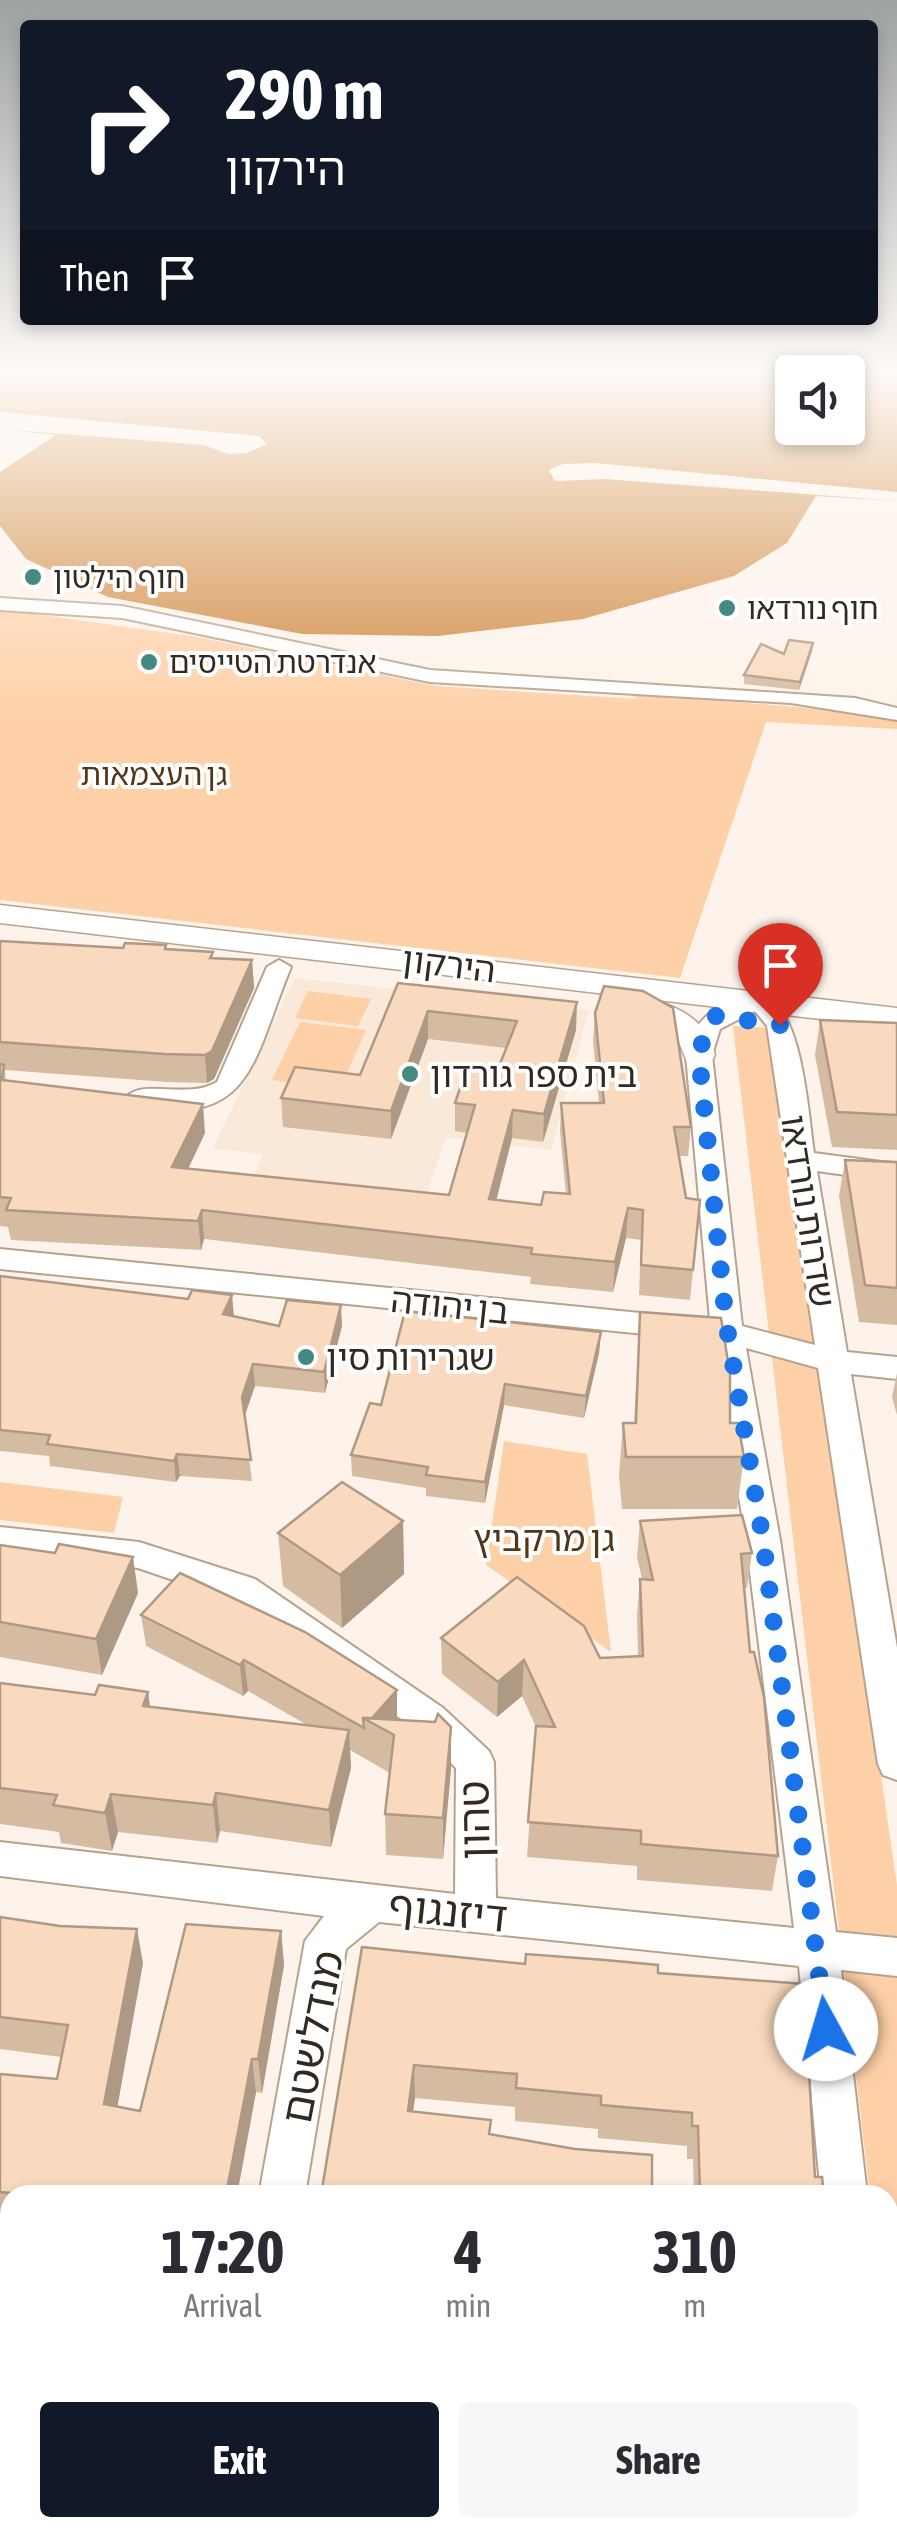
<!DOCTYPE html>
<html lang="en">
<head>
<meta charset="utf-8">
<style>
  :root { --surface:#fff; --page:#f7f7f7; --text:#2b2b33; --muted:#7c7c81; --accent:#111827 }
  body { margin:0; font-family:"Asap Condensed","Noto Sans Hebrew",sans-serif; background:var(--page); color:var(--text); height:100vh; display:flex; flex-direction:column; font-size:38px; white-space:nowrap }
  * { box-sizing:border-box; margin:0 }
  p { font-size:32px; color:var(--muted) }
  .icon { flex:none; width:55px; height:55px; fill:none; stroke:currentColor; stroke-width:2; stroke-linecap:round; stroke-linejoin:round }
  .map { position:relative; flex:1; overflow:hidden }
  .sheet { position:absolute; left:0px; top:2185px; width:898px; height:352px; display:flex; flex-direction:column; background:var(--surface); border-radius:30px 30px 0 0; box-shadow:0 5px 15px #0003 }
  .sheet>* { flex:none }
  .banner { position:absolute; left:20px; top:20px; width:858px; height:305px; border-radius:10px; box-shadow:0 5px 15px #0003; background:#111827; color:#fff; overflow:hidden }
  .tools { position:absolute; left:775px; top:355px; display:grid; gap:20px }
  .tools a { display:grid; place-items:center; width:90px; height:90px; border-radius:10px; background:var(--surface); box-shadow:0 5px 15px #0003; font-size:50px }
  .pin { position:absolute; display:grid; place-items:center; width:85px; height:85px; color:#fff; margin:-102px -42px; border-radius:50% 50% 50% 0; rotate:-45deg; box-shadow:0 0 10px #0007 }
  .pin .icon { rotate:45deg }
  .me { position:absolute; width:110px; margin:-55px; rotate:354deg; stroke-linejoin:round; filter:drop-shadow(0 0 8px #0008) }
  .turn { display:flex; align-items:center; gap:35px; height:210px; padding:0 40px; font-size:45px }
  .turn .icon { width:130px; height:130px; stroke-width:2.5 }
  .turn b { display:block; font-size:70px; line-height:85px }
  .then { display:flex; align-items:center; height:95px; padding:0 40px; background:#0003; gap:20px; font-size:38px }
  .eta { display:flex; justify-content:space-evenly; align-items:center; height:170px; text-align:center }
  .eta b { font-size:60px; font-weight:700; line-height:70px }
  .button { display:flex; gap:20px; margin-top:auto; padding:20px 40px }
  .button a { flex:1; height:115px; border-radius:10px; background:var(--accent); color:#fff; font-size:40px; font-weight:700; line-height:115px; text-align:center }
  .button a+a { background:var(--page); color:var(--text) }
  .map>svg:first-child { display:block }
</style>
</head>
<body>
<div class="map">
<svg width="897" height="2536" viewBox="0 0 897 2536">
  <rect width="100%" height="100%" fill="#fdf3ea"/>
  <polygon fill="#fae8d8" points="295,978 589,1010 551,1150 446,1137 425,1199 253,1178 263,1154 213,1148"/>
  <g fill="#fed0a7">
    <polygon points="0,609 198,637 436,686 638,699 626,693 835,710 897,719 897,729 766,722 680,978 0,900"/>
    <polygon points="308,991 371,999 358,1026 295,1018"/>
    <polygon points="300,1022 366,1030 340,1089 272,1080"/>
    <polygon points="733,1026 772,1028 897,1885 897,2430 888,2348 888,2195 870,2195"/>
    <polygon points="504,1441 587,1454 611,1652 486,1565"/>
    <polygon points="0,1482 123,1497 114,1533 0,1520"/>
  </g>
  <polygon fill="#cf863c" points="0,375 792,375 792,428 848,428 848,375 897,375 897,501 816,496 787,543 734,576 583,619 438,636 302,634 108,597 26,559 0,526 0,472 56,435 0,429"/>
  <g fill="#fdf3ea">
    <polygon points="0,412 259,436 267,444 247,453 228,454 204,445 0,429"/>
    <polygon points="596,463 897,492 897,501 605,479 555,481 549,470 563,464"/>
  </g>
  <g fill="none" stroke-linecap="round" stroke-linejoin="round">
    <g stroke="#b8a28e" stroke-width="4">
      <g id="minor">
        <polygon points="0,598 122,606 430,670 855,698 897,708 897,720 791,703 430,682 122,618 0,610"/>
        <path d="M279 960 291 967C253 1058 253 1133 130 1103L126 1097C144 1078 187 1100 217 1082L267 967Z"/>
        <path d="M761 994C803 1005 808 1115 814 1153L897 1164V1182L817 1171 847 1352 897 1357V1379L851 1374 897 1648V1780L883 1775 878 1764 818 1368 746 1348 780 1540 836 1932 897 1938V1976L841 1970 867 2195H821L799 1966 379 1922 346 1949 305 2195H259L305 1941 324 1916 0 1876V1842L455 1894 456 1768 417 1730 229 1599 138 1568 0 1553V1527L139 1542 255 1579 443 1708 489 1751 494 1762 496 1898 794 1928 746 1540 714 1341 0 1269V1249L710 1320 686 1055C694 1012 723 1003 761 994ZM755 1011 767 1026 815 1345 742 1326 712 1055 720 1029Z"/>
        <polygon points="0,2291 10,2292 10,2340 0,2339"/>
        <polygon points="888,2505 897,2509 897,2536 855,2536 854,2528 888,2528"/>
      </g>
    </g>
    <g stroke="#b8a28e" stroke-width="3">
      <g id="major">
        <polygon points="0,905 897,1008 897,1028 0,923"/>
        <path d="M646 998C680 1007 706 1019 715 1055L711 1062H687L676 1035 630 1008Z"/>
      </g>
    </g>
    <use href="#minor" fill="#fff" fill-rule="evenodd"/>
    <use href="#major" fill="#fff" fill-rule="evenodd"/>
  </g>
  <g fill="#d6bba3">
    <polygon points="812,651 799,690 744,684 744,675 784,654"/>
    <polygon points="0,941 123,948 166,945 167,949 213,952 213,958 252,960 254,988 214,1079 207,1083 167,1082 5,1070 6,1080 205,1133 188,1169 449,1195 467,1133 455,1131 455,1103 498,1069 506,1048 428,1039 391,1139 283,1127 281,1098 360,1075 398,983 576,1030 543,1142 512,1138 496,1200 541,1205 566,1194 560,1131 561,1103 599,1103 593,1041 595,1013 691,1127 688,1156 679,1156 686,1198 700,1200 690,1300 639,1295 641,1240 626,1238 613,1292 530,1284 531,1277 204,1239 201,1250 11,1240 8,1227 0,1226"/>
    <polygon points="820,1020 897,1023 897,1150 832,1147 815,1055"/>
    <polygon points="845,1160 897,1162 897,1325 859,1322 839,1196"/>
    <polygon points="0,1276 234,1316 279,1326 342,1326 325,1393 255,1386 244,1416 252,1481 180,1476 176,1482 50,1466 49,1456 0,1451"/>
    <polygon points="640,1312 730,1423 744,1457 737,1509 622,1509 619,1475 623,1423 634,1423"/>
    <polygon points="601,1332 599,1353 584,1418 504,1405 485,1503 426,1496 426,1488 352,1476 351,1455 381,1405"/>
    <polygon points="897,1373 897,1415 892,1397"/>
    <polygon points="403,1521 404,1574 342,1628 283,1586 278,1533"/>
    <polygon points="640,1521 752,1553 747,1588 744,1589 750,1652 778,1856 772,1891 637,1880 637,1866 527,1857 536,1727 522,1696 497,1717 442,1674 441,1638 600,1658 638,1656 637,1615 640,1579 642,1579 637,1557"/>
    <polygon points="0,1545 138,1593 102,1675 0,1657"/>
    <polygon points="141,1615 397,1690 397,1720 451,1768 443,1859 386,1855 385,1814 390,1773 350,1750 351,1768 331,1847 220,1831 217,1843 118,1832 112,1851 61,1843 59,1832 0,1824 0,1683 95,1695 148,1692 150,1706 307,1725 248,1691 243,1696 146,1646"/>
    <polygon points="0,1917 143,1963 117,2107 140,2111 281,1931 284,1965 262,2093 256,2092 237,2195 10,2195 10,2225 0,2224 0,2074 57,2079 61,2057 0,2049"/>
    <polygon points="362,1947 525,1964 658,1973 815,2177 824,2195 694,2195 693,2159 687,2159 687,2146 598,2138 598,2129 515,2121 515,2107 415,2098 413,2112 491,2120 490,2134 321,2195"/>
    <polygon points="364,2528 859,2528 856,2536 363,2536"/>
  </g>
  <g fill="#ae9985">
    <polygon points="813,643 812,651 799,690 800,682"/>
    <polygon points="252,960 254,988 214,1079 207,1083 205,1055"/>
    <polygon points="577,1002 576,1030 543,1142 544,1114"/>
    <polygon points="428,1011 428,1039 391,1139 391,1111"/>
    <polygon points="203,1104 205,1133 175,1196 172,1167"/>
    <polygon points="513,1110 512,1138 489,1229 489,1199"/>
    <polygon points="628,1208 626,1238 613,1292 615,1262"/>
    <polygon points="202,1210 204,1239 201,1250 198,1221"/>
    <polygon points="232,1295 234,1316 223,1314"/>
    <polygon points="341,1305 342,1326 325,1393 324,1372"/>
    <polygon points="601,1332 599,1353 584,1418 586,1396"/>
    <polygon points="253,1364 255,1386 244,1418 242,1397"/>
    <polygon points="505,1384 504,1405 485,1503 485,1482"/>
    <polygon points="177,1454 180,1476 176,1482 174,1461"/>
    <polygon points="403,1521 404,1574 342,1628 340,1575"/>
    <polygon points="133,1557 138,1593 102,1675 96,1639"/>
    <polygon points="244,1660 248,1691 243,1696 240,1665"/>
    <polygon points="524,1660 522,1696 497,1717 498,1682"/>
    <polygon points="397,1690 397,1721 369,1721"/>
    <polygon points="148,1692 153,1730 143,1706"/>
    <polygon points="451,1727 451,1768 443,1859 443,1818"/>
    <polygon points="349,1730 351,1768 331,1847 329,1810"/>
    <polygon points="216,1793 220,1831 217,1843 213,1805"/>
    <polygon points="111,1794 118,1832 112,1851 105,1813"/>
    <polygon points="137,1929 143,1963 112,2137 104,2104"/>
    <polygon points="281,1931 284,1965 262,2093 258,2059"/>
    <polygon points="252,2059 256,2092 237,2195 226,2195"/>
    <polygon points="414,2065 415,2098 408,2144 408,2111"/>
    <polygon points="10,2472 10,2528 0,2536 0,2511"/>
  </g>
  <g fill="#f9dabe" stroke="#ae9985" stroke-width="2.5">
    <polygon points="789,640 813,643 800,682 744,675 761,644 784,654"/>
    <polygon points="0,941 123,948 125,943 166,945 165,949 213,952 210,958 252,960 212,1051 205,1055 164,1054 0,1042"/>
    <polygon points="398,983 577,1002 544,1114 513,1110 489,1199 541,1205 544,1192 570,1194 561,1103 604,1103 595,1013 604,986 643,991 673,1008 691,1127 674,1127 686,1198 700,1200 693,1270 641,1265 643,1210 628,1208 615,1262 531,1254 532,1248 202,1210 198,1221 6,1210 11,1198 0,1197 0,1064 4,1065 2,1080 203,1104 172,1167 449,1195 475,1105 455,1103 468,1065 498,1069 517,1021 428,1011 391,1111 281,1098 295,1067 360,1075"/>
    <polygon points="820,1020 897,1023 897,1115 837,1112"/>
    <polygon points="845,1160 897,1162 897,1288 865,1285"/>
    <polygon points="0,1276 188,1299 192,1290 232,1295 223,1314 279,1326 287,1300 341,1305 324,1372 253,1364 242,1397 251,1460 177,1454 174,1461 47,1444 50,1435 0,1430"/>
    <polygon points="405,1311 601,1332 586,1396 505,1384 485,1482 426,1475 428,1467 351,1455 370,1403 381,1405"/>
    <polygon points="640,1312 721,1318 730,1374 730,1423 738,1423 744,1457 626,1457 623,1423 636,1423"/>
    <polygon points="342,1482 403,1521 340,1575 278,1533"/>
    <polygon points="742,1515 752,1553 741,1554 750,1652 754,1652 764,1697 778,1856 641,1844 641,1831 528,1822 536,1726 555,1727 524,1660 498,1682 441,1638 517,1577 584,1626 600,1658 643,1656 640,1579 653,1580 640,1521"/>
    <polygon points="59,1544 133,1557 96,1639 0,1622 0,1545 55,1553"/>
    <polygon points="180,1573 305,1632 397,1690 372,1718 363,1718 364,1728 244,1660 240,1665 141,1615"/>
    <polygon points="0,1683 95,1695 99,1685 148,1692 143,1706 349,1730 329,1810 216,1793 213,1805 111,1794 105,1813 53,1805 57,1795 0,1788"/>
    <polygon points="438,1714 451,1727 443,1818 385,1814 394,1735 363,1718 435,1722"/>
    <polygon points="0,1917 60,1926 137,1929 104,2104 140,2111 186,1924 281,1931 258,2059 252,2059 226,2195 34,2195 0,2192 0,2074 57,2079 68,2025 0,2017"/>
    <polygon points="362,1947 525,1964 526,1954 605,1960 658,1965 658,1973 804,1984 815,2177 822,2177 824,2195 700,2195 698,2126 692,2126 692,2113 601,2105 601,2096 516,2088 517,2074 414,2065 408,2111 491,2120 489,2134 575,2149 652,2155 652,2195 321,2195"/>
    <polygon points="0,2345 10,2346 10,2472 0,2511"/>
    <polygon points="0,2527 31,2530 30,2536 0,2536"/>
    <polygon points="364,2528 446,2528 446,2536 363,2536"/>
    <polygon points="509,2528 753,2528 686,2528 686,2536 566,2536"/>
  </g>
  <linearGradient id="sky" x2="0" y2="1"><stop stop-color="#9ea2a3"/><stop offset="0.51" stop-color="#fefaf6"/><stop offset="1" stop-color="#fefaf6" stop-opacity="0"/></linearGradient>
  <rect width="897" height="730" fill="url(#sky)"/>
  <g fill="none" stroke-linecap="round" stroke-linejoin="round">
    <polyline stroke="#1a73e8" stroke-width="18" stroke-dasharray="0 32.4" points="780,1025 716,1016 706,1026 699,1056 726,1322 763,1540 826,2029"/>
  </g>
  <g fill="#448a81" stroke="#fff" stroke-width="4">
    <circle cx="33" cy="577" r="10"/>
    <circle cx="727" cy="608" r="10"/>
    <circle cx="149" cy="662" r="10"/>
    <circle cx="410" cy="1074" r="10"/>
    <circle cx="306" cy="1357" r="10"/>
  </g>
  <g text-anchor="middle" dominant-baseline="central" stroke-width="8" stroke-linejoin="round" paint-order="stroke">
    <g font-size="30" fill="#322921" stroke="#fff" text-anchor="start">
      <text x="53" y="577">חוף הילטון</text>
      <text x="747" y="608">חוף נורדאו</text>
      <text x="169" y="662">אנדרטת הטייסים</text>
    </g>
    <g font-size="30" fill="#543617" stroke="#fff">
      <text x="154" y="774">גן העצמאות</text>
    </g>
    <g font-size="35" fill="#322921" stroke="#fff">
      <text transform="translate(449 964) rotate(7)">הירקון</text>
      <text transform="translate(809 1211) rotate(81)">שדרות נורדאו</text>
      <text transform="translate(450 1305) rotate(6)">בן יהודה</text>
    </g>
    <g font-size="35" fill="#322921" stroke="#fff" text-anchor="start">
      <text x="430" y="1074">בית ספר גורדון</text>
      <text x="326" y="1357">שגרירות סין</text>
    </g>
    <g font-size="35" fill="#543617" stroke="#fff">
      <text x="544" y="1538">גן מרקביץ</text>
    </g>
    <g font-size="42" fill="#322921" stroke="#fff">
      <text transform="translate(474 1820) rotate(-91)">טהון</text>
      <text transform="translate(448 1911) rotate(6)">דיזנגוף</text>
      <text transform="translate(312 2037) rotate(-79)">מנדלשטם</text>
    </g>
  </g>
</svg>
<div class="tools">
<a><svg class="icon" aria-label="sound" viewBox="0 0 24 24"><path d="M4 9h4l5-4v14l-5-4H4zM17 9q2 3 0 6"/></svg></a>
</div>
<div class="pin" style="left:780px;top:1025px;background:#d93025"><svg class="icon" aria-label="arrive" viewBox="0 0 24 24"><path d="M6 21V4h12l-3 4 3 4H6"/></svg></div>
<svg class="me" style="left:826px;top:2029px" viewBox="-20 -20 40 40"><circle r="19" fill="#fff"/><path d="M0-13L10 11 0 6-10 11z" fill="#1a73e8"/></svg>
<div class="banner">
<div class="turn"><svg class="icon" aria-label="right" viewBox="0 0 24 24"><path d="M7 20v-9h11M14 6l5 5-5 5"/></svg><div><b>290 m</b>הירקון</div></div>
<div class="then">Then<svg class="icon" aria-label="arrive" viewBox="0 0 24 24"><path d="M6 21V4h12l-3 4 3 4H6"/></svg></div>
</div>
<section class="sheet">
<div class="eta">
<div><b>17:20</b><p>Arrival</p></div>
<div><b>4</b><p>min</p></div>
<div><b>310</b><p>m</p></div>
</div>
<div class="button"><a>Exit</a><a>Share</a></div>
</section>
</div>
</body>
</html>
